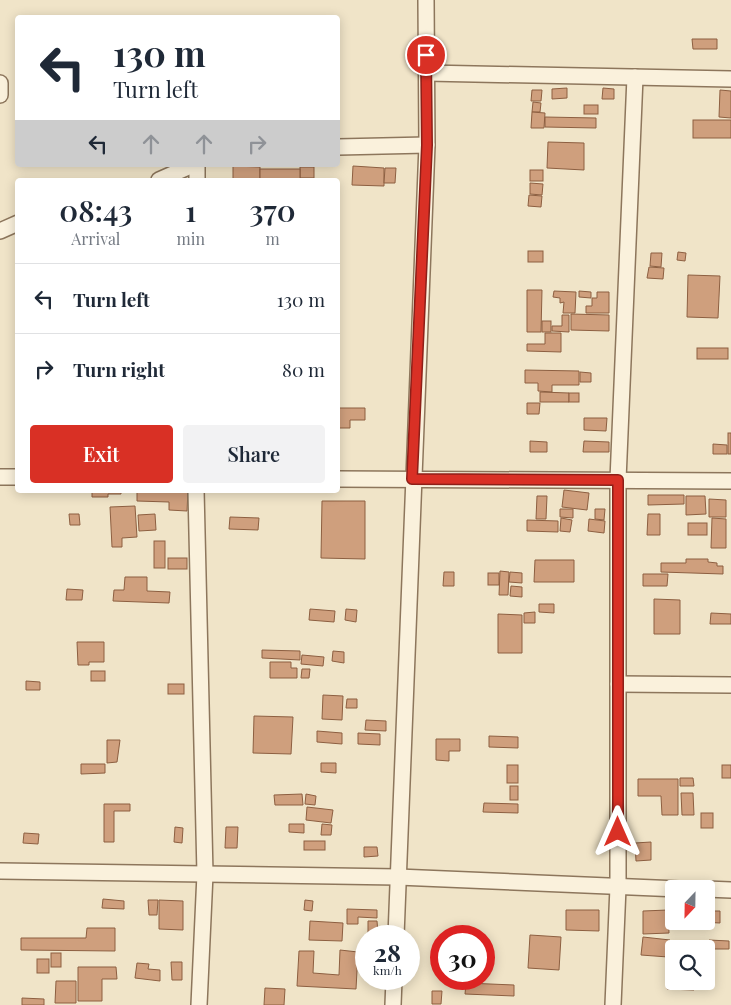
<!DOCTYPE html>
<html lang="en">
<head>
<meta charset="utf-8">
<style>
  :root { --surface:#fff; --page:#f2f2f3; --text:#1f2937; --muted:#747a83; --line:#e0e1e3; --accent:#d93025 }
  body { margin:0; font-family:"Playfair Display",serif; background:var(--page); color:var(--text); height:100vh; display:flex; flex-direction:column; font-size:19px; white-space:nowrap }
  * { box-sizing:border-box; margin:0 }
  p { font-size:16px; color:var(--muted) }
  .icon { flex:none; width:28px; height:28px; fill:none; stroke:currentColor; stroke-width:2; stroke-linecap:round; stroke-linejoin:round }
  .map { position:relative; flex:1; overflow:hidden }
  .side { position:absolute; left:15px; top:178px; width:325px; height:315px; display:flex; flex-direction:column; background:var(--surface); border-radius:5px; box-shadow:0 2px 12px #0003 }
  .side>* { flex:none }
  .banner { position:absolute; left:15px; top:15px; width:325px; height:152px; border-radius:5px; box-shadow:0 2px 12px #0003; background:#fff; color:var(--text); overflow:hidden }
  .needle { width:32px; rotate:202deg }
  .fabs { position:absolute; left:665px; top:880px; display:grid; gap:10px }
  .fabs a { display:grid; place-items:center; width:50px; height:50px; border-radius:5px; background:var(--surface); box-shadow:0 2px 12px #0003; font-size:25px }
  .speed { position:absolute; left:355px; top:925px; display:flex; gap:10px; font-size:25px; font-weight:700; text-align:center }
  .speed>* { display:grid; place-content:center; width:65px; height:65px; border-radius:50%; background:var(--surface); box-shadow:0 2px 12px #0003; line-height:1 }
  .speed small { font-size:12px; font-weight:400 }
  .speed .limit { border:8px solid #d22; background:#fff; color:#111 }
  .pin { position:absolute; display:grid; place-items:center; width:42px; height:42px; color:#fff; margin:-21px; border:2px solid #fff; border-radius:50%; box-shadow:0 1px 5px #0007 }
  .me { position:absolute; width:55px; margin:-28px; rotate:0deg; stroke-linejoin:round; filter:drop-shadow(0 0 4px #0008) }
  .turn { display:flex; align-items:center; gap:18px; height:105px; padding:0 15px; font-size:22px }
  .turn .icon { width:65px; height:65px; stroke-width:2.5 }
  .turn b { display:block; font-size:35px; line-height:42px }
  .lanes { display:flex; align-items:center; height:48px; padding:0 15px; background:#0003; justify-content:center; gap:25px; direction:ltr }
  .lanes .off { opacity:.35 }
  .eta { display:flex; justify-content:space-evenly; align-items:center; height:85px; text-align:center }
  .eta b { font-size:30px; font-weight:600; line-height:35px }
  .primary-button { display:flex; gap:10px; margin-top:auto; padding:10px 15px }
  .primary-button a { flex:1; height:58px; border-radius:5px; background:var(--accent); color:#fff; font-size:20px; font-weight:600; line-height:58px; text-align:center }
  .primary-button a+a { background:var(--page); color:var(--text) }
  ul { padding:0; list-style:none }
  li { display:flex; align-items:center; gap:15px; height:70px; padding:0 15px; border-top:1px solid var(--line) }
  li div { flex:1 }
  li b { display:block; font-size:19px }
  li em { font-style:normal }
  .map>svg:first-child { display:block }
</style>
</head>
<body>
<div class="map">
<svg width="731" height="1005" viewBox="0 0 731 1005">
  <rect width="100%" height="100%" fill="#f0e4c8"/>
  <g fill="#cf9f7d" stroke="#8d5f41">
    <polygon points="692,39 717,39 717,49 693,49"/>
    <polygon points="567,88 567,98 552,99 552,89"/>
    <polygon points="603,88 614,89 614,99 602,99"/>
    <polygon points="532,90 542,90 541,101 531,101"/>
    <polygon points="720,90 731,91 731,118 719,117"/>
    <polygon points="533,102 541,103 540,112 532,112"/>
    <rect x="584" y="105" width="14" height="9"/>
    <polygon points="532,112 545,113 544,128 531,128"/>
    <polygon points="545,117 596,118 596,128 545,127"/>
    <rect x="693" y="120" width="38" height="18"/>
    <polygon points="548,142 584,143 584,170 547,168"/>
    <polygon points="233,166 260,167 260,180 233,180"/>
    <polygon points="353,166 384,168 384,186 352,185"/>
    <rect x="300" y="167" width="14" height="11"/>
    <polygon points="385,168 396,168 395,183 384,183"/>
    <rect x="260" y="169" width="40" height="11"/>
    <rect x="530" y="170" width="13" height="11"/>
    <polygon points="530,183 543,184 542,195 530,194"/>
    <polygon points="529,195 542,196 541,207 528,206"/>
    <rect x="528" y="251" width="15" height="11"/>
    <polygon points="678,252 686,253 685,261 677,260"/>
    <polygon points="651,253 662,253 661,267 650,266"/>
    <polygon points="649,267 664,268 663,279 647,278"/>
    <polygon points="688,275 720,276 718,318 687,317"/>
    <polygon points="527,290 542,290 541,332 527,332"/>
    <polygon points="554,291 576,292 575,313 563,313 564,302 560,303 560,298 553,297"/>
    <polygon points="579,291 591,292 591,298 579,297"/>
    <polygon points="597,292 609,292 609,313 586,313 586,306 592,306 592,298 597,298"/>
    <polygon points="571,314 609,315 609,331 571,330"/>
    <polygon points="562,315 569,315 569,332 552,331 552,326 562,326"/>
    <rect x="542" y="321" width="9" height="11"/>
    <polygon points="545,333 561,333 561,352 527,351 527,344 545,344"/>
    <rect x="697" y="348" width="31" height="11"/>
    <polygon points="525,370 579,371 579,385 552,385 552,392 538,391 538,383 525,383"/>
    <polygon points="580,372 591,373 591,382 580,382"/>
    <polygon points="540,392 569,393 569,402 540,402"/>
    <rect x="569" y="393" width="10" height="9"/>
    <polygon points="527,403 540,403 539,414 527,414"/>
    <polygon points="338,408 365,408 365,420 350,420 350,428 338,428"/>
    <polygon points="584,418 607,418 606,431 584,430"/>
    <rect x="728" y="433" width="3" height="21"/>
    <polygon points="530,441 547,442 547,452 530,452"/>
    <polygon points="584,441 609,442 609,452 583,452"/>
    <polygon points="713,444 727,445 727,454 713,454"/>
    <polygon points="92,490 121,490 121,494 108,494 108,497 92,497"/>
    <polygon points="137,490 188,490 187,511 169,510 169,502 137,501"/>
    <polygon points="564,490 589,493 587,510 562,507"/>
    <polygon points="648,495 684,495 684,504 648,505"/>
    <polygon points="537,496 547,496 546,519 536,519"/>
    <polygon points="686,496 705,496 706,514 686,515"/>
    <polygon points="709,499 726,500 726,517 709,517"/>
    <polygon points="322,501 365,501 365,559 321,558"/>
    <polygon points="135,506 137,537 122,538 122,547 112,547 110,507"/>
    <polygon points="560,509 573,509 573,518 560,517"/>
    <polygon points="595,509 605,509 604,520 595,519"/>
    <polygon points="69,514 79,514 80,525 70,525"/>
    <polygon points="155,514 156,530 139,531 138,515"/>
    <polygon points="648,514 660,514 660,535 647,535"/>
    <polygon points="230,517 259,518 258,530 229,529"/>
    <polygon points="561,518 572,520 570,532 560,531"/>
    <polygon points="712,518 726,519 726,548 711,548"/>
    <polygon points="589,519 605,521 604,533 588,531"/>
    <polygon points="527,520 558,521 558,532 527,531"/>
    <rect x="688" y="523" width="19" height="12"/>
    <rect x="154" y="541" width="11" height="27"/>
    <rect x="168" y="558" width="19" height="11"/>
    <polygon points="686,559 708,559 708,562 717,563 717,566 723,566 723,574 661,572 661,563 686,563"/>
    <polygon points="535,560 574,560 574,582 534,582"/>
    <polygon points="500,571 509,572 508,595 499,595"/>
    <polygon points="444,572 454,572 454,586 443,586"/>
    <polygon points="510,572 522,573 522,583 509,582"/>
    <rect x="488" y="573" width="11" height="12"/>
    <polygon points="643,574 668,574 667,586 643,586"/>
    <polygon points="125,577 147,577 147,591 170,592 169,603 113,601 114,590 124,590"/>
    <polygon points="511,586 522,587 522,597 510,596"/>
    <polygon points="67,589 83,590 82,600 66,600"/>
    <polygon points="654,599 680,600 680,634 654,634"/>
    <polygon points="539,604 554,604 554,613 539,612"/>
    <polygon points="310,609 335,611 334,622 309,620"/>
    <polygon points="346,609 357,610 356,622 345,620"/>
    <polygon points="535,612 535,623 524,623 524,613"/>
    <polygon points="711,613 731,614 731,624 710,624"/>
    <polygon points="498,614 522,615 522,653 498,653"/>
    <polygon points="77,642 104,642 104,662 89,662 89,665 78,665"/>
    <polygon points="262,650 300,651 300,660 262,658"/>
    <polygon points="333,651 344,652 344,663 332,661"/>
    <polygon points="302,655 324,657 323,666 301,664"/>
    <polygon points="270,662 291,662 291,668 297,668 297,678 270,678"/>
    <polygon points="302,669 310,669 309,678 301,678"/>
    <rect x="91" y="671" width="14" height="10"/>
    <polygon points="26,681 40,682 40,690 26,690"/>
    <rect x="168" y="684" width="16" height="10"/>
    <polygon points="323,695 343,696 342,720 322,719"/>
    <polygon points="347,699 357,699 357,708 346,708"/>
    <polygon points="254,716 293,717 291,754 253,753"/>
    <polygon points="366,720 386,721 386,731 365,730"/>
    <polygon points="317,731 342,733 342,744 317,742"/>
    <polygon points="358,733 380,734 380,745 358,744"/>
    <polygon points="489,736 518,737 518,748 489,747"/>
    <polygon points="436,739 460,739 460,751 449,751 449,761 436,760"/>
    <polygon points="107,740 120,740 117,762 107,763"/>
    <polygon points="321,763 336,763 336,773 321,772"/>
    <polygon points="81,764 105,764 105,773 81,774"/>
    <rect x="507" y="765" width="11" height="18"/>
    <rect x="722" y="765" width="9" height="13"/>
    <polygon points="680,778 693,778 694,786 680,786"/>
    <polygon points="638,779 678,779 678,815 662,815 661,796 638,796"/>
    <rect x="510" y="786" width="8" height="14"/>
    <polygon points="681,793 693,793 694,815 682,815"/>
    <polygon points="302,794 303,805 275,805 274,795"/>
    <polygon points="306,794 316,796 315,805 305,804"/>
    <polygon points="484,803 518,804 518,813 483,812"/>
    <polygon points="104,804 130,804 130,811 114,811 114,842 104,842"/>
    <polygon points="307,807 333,810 331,823 306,820"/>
    <rect x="701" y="813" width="12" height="15"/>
    <polygon points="289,824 304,824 304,833 289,832"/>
    <polygon points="322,824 332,825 331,835 321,835"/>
    <polygon points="175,827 183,828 182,843 174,842"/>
    <polygon points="226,827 238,827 237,848 225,848"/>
    <polygon points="24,833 39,834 38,844 23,843"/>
    <rect x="304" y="841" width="21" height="9"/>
    <polygon points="651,842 651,860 636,861 635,843"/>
    <polygon points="364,847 377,847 378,856 364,857"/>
    <polygon points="103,899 124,901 124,909 102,908"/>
    <polygon points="148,900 158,900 157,915 149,915"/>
    <polygon points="159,900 183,901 183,930 159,929"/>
    <polygon points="305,900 313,901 312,911 304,910"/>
    <polygon points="347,909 377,910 377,918 358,917 358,924 347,924"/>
    <polygon points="566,910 599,910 599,931 566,930"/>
    <polygon points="668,910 669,933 643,934 643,911"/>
    <polygon points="706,911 720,911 720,923 701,922 706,921"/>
    <polygon points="310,921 343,923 342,941 309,940"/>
    <polygon points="368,921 377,921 378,933 368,934"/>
    <polygon points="87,928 115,928 115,951 21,950 21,938 86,938"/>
    <polygon points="530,935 561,937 559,970 528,968"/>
    <polygon points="643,937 670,940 668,957 641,955"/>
    <polygon points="709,940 729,941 729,949 709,949"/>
    <polygon points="340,950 358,952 356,989 297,986 299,951 314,951 313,973 339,975"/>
    <rect x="51" y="953" width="10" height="14"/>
    <rect x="37" y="959" width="12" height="14"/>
    <polygon points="668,961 674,961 674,981 694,981 694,990 667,989"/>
    <polygon points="171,962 182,962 182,980 172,980"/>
    <polygon points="137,963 149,964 148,969 160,970 160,981 135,978"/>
    <polygon points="78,967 116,967 117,979 102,979 102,1001 78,1001"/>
    <polygon points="56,981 76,981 76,1003 55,1003"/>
    <polygon points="466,983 514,985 514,996 465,994"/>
    <polygon points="265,988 285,989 284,1005 264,1005"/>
    <polygon points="432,991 442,991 441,1004 432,1004"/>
    <polygon points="22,998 44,999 44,1005 22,1005"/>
  </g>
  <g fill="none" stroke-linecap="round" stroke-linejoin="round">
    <g stroke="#8d765c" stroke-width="18">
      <g id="minor">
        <polyline points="427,73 731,79"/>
        <polyline points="0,83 0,95"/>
        <polyline points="338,147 427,145"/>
        <polyline points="159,180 193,165"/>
        <polyline points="197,180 197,165"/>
        <polyline points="0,231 18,223"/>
        <polyline points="0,477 18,477"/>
        <polyline points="338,479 731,481"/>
        <polyline points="196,490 205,874 199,1005"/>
        <polyline points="618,684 731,685"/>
        <polyline points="0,871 398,877 679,889"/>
        <polyline points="706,889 731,890"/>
        <polyline points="396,936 427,145 426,0"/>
        <polyline points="393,1005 394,979"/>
        <polyline points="613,1005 618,887 618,480 635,77"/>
      </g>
    </g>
    <use href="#minor" stroke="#faf1dc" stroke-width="15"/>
  </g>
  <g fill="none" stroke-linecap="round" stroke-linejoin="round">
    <g stroke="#8d1f18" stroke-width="12">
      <polyline id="route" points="426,55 427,145 412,479 618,480 618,832"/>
    </g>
    <use href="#route" stroke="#d93025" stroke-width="9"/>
  </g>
</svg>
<div class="fabs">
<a><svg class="needle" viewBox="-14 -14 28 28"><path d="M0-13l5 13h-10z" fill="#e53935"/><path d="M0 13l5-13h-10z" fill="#747a83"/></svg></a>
<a><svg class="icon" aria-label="search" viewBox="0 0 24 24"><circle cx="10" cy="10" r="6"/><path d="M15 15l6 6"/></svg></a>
</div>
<div class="speed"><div>28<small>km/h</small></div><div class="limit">30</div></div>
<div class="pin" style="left:426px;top:55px;background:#d93025"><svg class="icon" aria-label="arrive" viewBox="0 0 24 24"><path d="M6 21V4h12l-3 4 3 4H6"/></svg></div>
<svg class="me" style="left:618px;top:832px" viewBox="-20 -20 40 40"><path d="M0-17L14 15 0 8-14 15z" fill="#d93025" stroke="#fff" stroke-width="4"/></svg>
<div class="banner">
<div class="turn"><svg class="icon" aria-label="left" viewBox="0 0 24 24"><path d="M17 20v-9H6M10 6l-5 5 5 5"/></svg><div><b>130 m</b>Turn left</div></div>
<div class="lanes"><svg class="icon" aria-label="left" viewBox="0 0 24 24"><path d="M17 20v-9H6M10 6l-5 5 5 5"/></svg><svg class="icon off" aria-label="ahead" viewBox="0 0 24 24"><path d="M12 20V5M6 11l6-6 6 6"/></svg><svg class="icon off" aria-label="ahead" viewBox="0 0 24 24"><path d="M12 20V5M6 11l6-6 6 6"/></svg><svg class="icon off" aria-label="right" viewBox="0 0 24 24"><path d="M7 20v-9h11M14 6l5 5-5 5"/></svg></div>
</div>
<section class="side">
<div class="eta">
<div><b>08:43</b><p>Arrival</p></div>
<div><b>1</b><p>min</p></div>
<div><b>370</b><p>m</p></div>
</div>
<ul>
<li><svg class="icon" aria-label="left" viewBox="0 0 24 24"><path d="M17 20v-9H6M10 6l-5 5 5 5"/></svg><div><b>Turn left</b></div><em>130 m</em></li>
<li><svg class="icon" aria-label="right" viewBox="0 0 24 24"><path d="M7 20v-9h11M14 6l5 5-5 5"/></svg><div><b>Turn right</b></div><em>80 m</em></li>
</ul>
<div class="primary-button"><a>Exit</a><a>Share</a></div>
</section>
</div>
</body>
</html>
